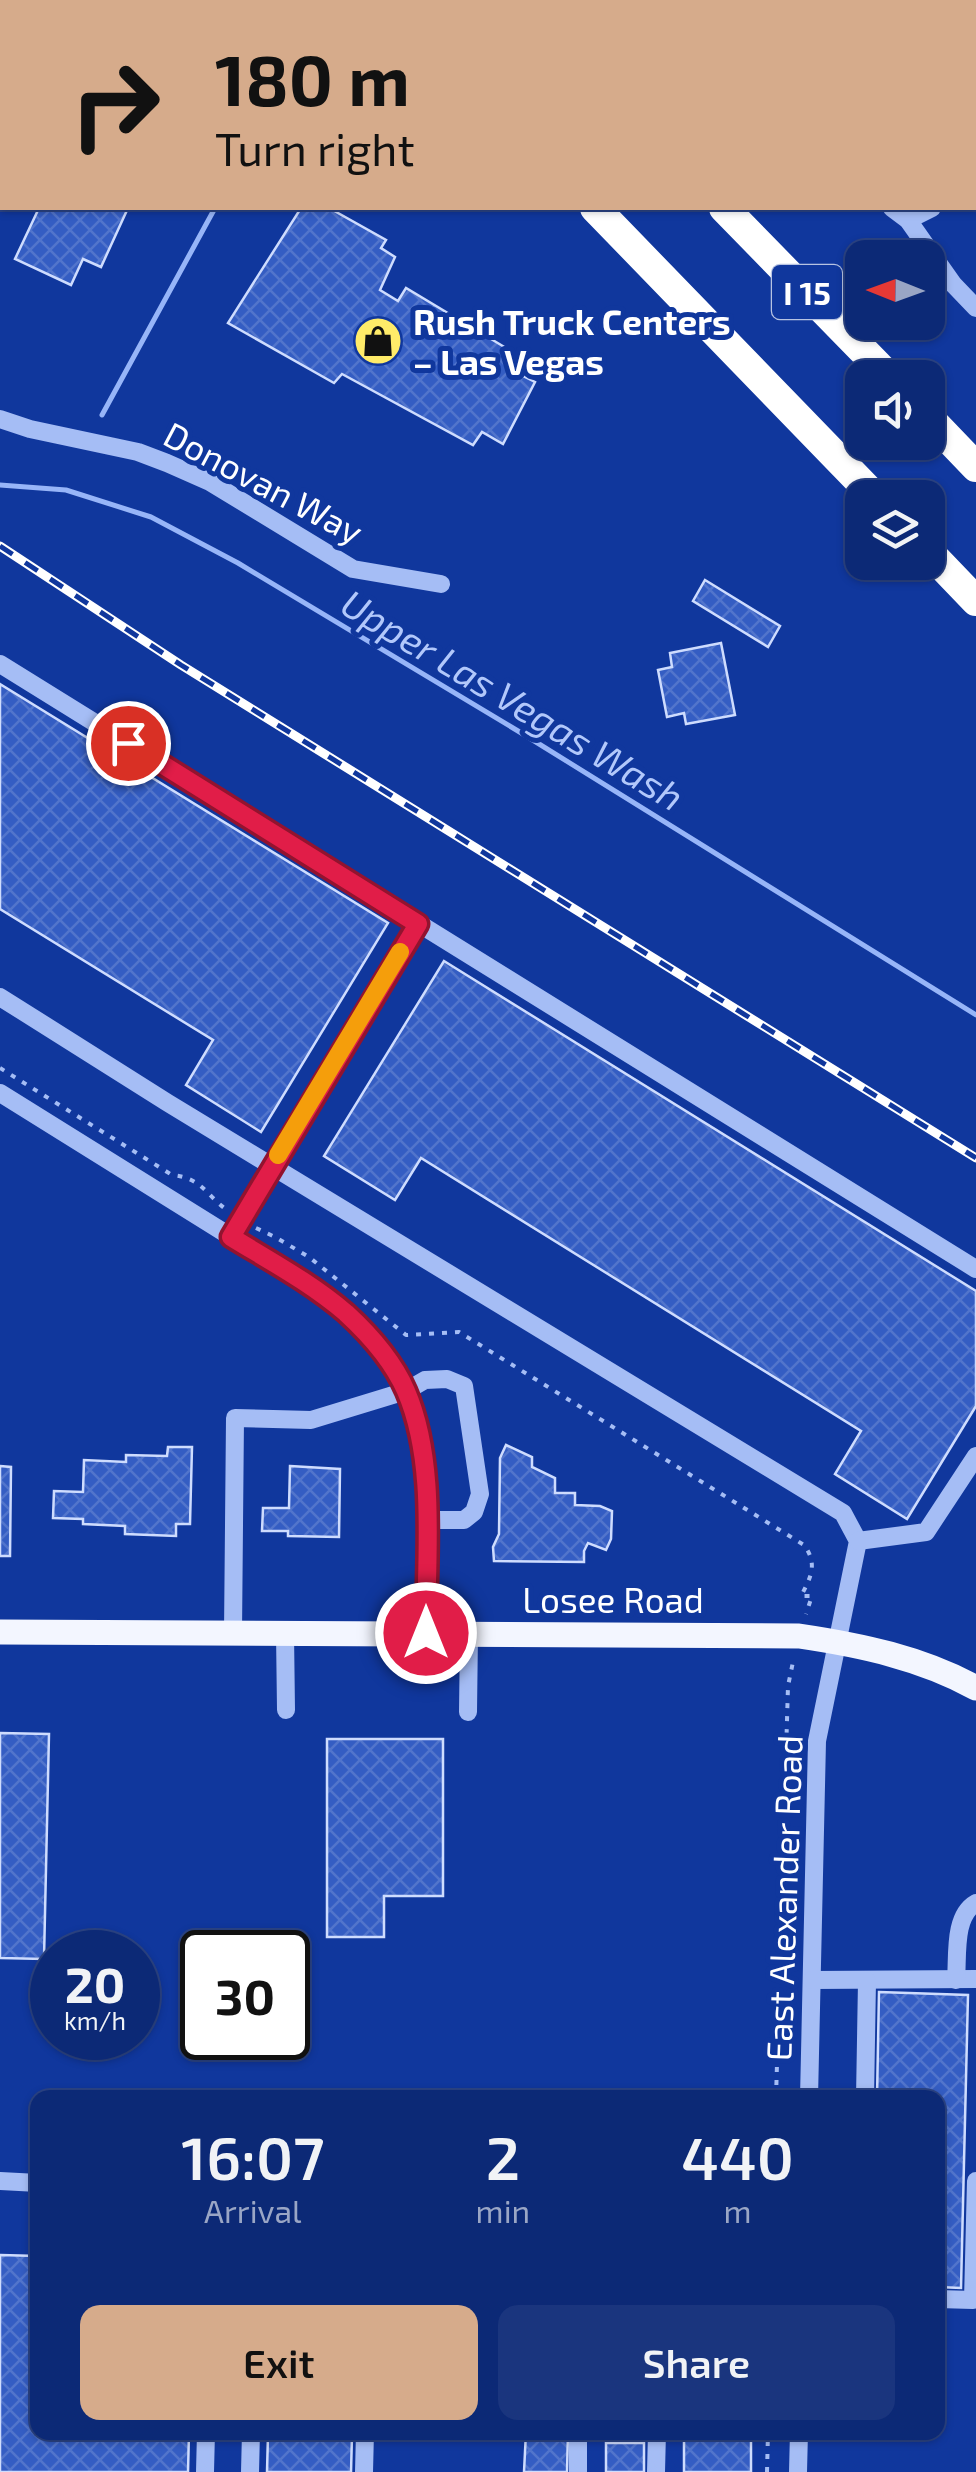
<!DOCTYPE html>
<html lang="en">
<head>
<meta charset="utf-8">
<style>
  :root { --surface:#0c2976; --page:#1a357e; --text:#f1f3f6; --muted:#9aa6c5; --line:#2c4588; --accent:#d6ab8b }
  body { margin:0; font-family:"Exo 2",sans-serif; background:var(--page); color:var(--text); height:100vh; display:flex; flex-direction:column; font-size:38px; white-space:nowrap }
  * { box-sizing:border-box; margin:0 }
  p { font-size:32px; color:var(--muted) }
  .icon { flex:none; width:55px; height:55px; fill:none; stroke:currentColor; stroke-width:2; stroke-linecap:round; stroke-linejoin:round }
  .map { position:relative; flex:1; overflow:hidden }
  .sheet { position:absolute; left:30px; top:2090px; width:915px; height:350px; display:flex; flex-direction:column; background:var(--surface); border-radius:20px; box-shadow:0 2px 8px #0004,0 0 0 2px var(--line) }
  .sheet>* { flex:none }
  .hud { position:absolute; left:0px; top:0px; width:978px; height:210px; box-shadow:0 2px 8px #0004,0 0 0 2px var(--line); background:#d6ab8b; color:#111; overflow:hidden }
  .needle { width:65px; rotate:271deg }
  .tools { position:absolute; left:845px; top:240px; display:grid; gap:20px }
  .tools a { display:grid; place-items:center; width:100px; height:100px; border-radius:20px; background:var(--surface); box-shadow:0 2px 8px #0004,0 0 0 2px var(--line); font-size:50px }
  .speed { position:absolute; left:30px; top:1930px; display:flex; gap:20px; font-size:50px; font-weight:700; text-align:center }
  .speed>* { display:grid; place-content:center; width:130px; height:130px; border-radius:50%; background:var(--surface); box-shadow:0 2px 8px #0004,0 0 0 2px var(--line); line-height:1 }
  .speed small { font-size:25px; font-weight:400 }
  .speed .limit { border:5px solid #111; border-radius:15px; background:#fff; color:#111 }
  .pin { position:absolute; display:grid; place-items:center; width:85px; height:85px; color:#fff; margin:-42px; border:5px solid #fff; border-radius:50%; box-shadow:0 2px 10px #0007 }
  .me { position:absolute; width:110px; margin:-55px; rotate:0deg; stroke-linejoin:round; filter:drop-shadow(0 0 8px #0008) }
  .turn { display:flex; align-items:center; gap:35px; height:210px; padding:0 50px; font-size:45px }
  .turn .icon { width:130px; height:130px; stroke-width:2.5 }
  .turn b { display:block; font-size:70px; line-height:85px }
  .eta { display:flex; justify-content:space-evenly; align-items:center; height:170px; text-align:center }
  .eta b { font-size:60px; font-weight:600; line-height:70px }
  .action { display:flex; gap:20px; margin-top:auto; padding:20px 50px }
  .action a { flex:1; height:115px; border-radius:20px; background:var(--accent); color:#111; font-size:40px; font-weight:600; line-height:115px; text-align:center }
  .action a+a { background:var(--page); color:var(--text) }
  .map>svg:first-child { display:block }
</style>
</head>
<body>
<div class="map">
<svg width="976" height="2472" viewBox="0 0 976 2472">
  <defs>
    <pattern id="building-cross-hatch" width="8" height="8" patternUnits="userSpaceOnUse" patternTransform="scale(2.5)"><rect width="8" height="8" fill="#345dc3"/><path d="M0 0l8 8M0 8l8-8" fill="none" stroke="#5275cc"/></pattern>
  </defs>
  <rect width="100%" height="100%" fill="#10379d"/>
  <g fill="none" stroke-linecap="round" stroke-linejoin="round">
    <g stroke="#97b5f8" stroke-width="5">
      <polyline points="102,415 215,208"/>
      <polyline points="0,485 66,490 151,517 238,563 523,734 976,1015"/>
    </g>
  </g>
  <g fill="url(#building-cross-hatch)" stroke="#cedcfe" stroke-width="2.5">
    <polygon points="39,208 128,208 101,267 83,259 71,285 15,259"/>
    <polygon points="301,208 329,208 386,240 381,248 395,257 380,290 398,301 406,288 526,360 519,374 535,382 503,444 482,432 473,445 342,374 334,383 228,323"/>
    <polygon points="705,580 780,626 768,647 693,601"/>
    <polygon points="721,643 735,715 686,724 684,713 667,717 658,670 672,667 670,653"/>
    <polygon points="0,684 388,923 261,1132 186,1085 213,1040 0,909"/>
    <polygon points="444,961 976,1291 976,1406 907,1519 835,1474 861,1431 421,1158 395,1200 324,1156"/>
    <polygon points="506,1445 532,1457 532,1467 555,1478 555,1493 575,1493 575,1505 600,1506 612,1511 611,1539 606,1550 588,1543 584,1551 584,1562 494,1561 493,1547 499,1534 500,1458"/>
    <polygon points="168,1447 192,1447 190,1524 176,1524 176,1536 125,1534 125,1526 83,1524 83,1519 53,1518 54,1491 83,1492 84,1460 126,1462 126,1455 167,1456"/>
    <polygon points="0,1466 11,1467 10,1556 0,1556"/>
    <polygon points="290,1466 340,1469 339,1537 288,1536 288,1531 262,1531 263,1508 289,1508"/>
    <polygon points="0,1733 49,1734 44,1959 0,1958"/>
    <polygon points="327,1739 443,1739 443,1896 384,1896 384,1937 327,1937"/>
    <polygon points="879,1992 968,1995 961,2288 938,2287 938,2098 877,2098"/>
    <polygon points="0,2255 38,2256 38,2432 189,2432 188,2472 0,2472"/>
    <polygon points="526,2432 568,2432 567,2472 524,2472"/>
    <rect x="684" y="2432" width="67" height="40"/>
    <polygon points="268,2434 352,2435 351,2472 267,2472"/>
    <rect x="606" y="2443" width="38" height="29"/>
  </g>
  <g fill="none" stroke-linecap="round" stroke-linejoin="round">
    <g stroke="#a5bdf5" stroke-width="4" stroke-dasharray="5 8" stroke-linecap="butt">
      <path d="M0 1068 172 1175C202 1178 206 1195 227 1210"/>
      <path d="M256 1228 275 1237 309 1257 406 1335 459 1332 804 1545C818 1564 811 1577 801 1596H812L806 1614"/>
      <polyline points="776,2098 788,1686 794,1657"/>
      <polyline points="767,2472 768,2432"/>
    </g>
    <g stroke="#a5bdf5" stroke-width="18">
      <polyline points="818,0 818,2"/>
      <polyline points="851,0 851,2"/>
      <polyline points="975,61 976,61"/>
      <polyline points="975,199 976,199"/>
      <polyline points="892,208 908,220 953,284 976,308"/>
      <polyline points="908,220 932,208"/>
      <polyline points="0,419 30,429 138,452 167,463 210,482 353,569 441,584"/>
      <polyline points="0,664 976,1269"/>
      <polyline points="0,997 168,1103 843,1513 858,1541 817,1741 809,2098"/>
      <path d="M0 1093 310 1286C343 1311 376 1337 397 1373 439 1447 426 1551 425 1633"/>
      <polyline points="231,1237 417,924"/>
      <polyline points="858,1541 926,1532 976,1456"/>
      <polyline points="233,1633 235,1418 311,1420 406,1391 425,1380 447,1379 464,1386 480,1494 474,1512 464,1520 426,1520"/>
      <polyline points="285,1633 286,1710"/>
      <polyline points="468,1712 469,1633"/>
      <polyline points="812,1980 976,1979"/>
      <path d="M956 1980C958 1956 953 1916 976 1903"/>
      <polyline points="865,2098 867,1981"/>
      <polyline points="0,2181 38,2183"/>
      <polyline points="938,2299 973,2300 976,2181"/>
      <polyline points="205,2472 206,2432"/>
      <polyline points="250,2472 251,2432"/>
      <polyline points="364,2472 365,2432"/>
      <polyline points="578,2472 578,2432"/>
      <polyline points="656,2472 657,2432"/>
      <polyline points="798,2472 799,2432"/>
    </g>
    <path stroke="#f3f6ff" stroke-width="25" d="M0 1632 799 1636C860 1645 922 1658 976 1688"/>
    <g stroke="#fff" stroke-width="30">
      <polyline points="396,0 398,2"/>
      <polyline points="521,0 523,2"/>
      <polyline points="595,208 876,498"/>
      <polyline points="724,208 890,378"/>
      <polyline points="928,417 976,467"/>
      <polyline points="928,551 976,601"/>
    </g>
    <g stroke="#fff" stroke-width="9">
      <polyline id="rail" points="0,546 181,665 976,1158"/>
    </g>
    <use href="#rail" stroke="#10379d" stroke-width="5" stroke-dasharray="15" stroke-linecap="butt"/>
  </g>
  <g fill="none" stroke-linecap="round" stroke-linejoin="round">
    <g stroke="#92132f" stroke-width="25">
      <path id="route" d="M128 743 418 924 231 1237C270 1261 311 1283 346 1313 370 1335 393 1361 406 1391 437 1463 426 1557 426 1633"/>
    </g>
    <use href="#route" stroke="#e11d48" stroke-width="18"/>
    <polyline stroke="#f59e0b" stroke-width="18" points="278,1155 400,952"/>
  </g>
  <defs>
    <g id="shop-disc" transform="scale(2.5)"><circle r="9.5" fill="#ffeb69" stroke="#10379d"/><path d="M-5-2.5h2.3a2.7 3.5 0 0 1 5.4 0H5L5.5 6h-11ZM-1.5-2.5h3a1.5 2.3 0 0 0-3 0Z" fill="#111"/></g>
  </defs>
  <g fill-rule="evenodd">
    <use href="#shop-disc" x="378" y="341"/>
  </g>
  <g text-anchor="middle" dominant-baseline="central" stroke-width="10" stroke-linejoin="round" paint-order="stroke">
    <rect fill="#10379d" stroke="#b7c3e2" stroke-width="2.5" x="772" y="265" width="70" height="54" rx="8"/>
    <g font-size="32" font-weight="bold" fill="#fff">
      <text x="807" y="292">I 15</text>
    </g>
    <g font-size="35" font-weight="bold" fill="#fff" stroke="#10379d" text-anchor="start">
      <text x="413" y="321">Rush Truck Centers<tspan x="413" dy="40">– Las Vegas</tspan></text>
    </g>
    <g font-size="35" fill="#fff" stroke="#10379d">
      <text transform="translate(264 482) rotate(28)">Donovan Way</text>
      <text x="613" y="1599">Losee Road</text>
      <text transform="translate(783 1898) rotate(-88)">East Alexander Road</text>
    </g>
    <g font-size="38" font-style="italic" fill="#b2c8fb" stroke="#10379d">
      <text transform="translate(513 699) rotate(31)">Upper Las Vegas Wash</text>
    </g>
  </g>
</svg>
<div class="tools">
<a><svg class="needle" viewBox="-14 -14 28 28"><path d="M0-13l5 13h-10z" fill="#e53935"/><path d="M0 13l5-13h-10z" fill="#9aa6c5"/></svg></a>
<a><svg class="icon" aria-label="sound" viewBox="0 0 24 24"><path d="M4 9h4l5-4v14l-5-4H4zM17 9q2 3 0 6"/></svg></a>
<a><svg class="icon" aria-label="layers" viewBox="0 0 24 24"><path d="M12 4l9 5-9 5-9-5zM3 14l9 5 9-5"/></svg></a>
</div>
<div class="speed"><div>20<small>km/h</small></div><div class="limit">30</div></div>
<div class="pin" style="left:128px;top:743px;background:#d93025"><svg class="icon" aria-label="arrive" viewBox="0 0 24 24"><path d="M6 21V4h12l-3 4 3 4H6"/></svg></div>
<svg class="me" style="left:426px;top:1633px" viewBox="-20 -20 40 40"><circle r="17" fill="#e11d48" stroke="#fff" stroke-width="3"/><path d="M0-11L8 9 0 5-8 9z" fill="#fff"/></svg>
<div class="hud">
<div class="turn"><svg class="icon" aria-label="right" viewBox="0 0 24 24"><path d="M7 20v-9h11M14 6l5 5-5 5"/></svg><div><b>180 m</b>Turn right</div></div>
</div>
<section class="sheet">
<div class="eta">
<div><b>16:07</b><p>Arrival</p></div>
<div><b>2</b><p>min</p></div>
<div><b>440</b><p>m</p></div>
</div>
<div class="action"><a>Exit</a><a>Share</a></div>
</section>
</div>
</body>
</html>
